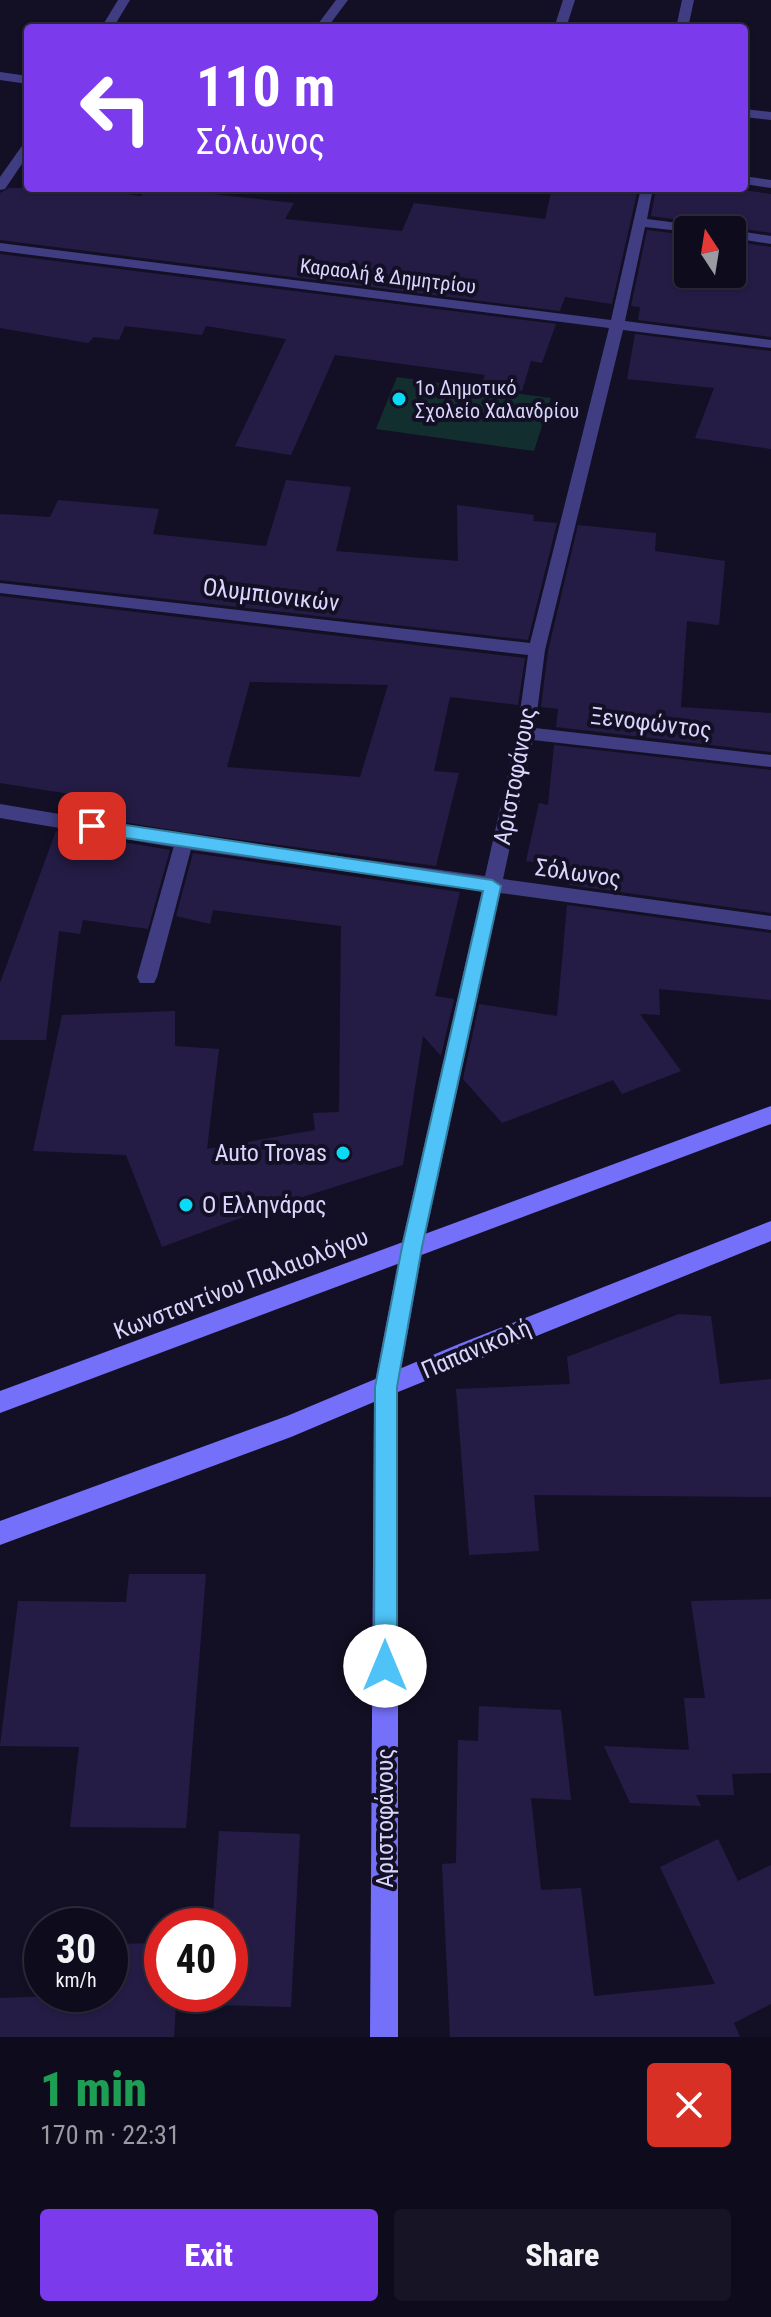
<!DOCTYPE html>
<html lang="en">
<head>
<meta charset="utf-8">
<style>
  :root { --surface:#0e0c1c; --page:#171525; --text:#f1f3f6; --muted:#9b9ba3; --line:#2e2c3b; --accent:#7c3aed }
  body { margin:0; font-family:"Roboto Condensed",sans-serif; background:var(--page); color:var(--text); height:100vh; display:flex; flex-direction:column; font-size:30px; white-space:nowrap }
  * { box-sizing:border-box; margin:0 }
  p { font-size:26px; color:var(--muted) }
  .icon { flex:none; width:44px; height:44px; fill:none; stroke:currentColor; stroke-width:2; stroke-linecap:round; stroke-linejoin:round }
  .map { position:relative; height:2037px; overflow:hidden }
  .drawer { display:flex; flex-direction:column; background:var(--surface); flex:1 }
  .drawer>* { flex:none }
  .banner { position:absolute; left:24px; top:24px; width:724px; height:168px; border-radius:8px; box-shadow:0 2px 6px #0004,0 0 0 2px var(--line); background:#7c3aed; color:#fff; overflow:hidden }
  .needle { width:52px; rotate:348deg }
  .buttons { position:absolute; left:674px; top:216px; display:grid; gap:16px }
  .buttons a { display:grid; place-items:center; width:72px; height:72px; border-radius:8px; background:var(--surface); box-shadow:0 2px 6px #0004,0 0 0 2px var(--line); font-size:40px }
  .speed { position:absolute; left:24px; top:1908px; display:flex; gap:16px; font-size:40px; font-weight:700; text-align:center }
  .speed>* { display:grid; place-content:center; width:104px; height:104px; border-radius:50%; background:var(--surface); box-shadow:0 2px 6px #0004,0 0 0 2px var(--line); line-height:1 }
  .speed small { font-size:20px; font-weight:400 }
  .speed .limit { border:12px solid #d22; background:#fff; color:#111 }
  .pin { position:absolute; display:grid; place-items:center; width:68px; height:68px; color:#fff; margin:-34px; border-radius:16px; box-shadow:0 4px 12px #0006 }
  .me { position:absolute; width:88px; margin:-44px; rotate:0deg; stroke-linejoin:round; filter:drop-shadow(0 0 6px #0008) }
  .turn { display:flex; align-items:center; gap:28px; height:168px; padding:0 40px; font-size:36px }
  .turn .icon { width:104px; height:104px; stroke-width:2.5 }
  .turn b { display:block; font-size:56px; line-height:68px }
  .round { display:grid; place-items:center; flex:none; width:84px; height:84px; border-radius:8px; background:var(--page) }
  .headline { display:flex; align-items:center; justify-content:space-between; height:136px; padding:0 40px }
  h1 { font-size:48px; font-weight:800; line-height:60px; color:#1e9e55 }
  .action { display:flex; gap:16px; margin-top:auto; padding:16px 40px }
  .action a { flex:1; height:92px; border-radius:8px; background:var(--accent); color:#fff; font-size:32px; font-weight:800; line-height:92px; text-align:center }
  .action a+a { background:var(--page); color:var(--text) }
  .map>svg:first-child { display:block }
</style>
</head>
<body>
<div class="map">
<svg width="771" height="2037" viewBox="0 0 771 2037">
  <rect width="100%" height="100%" fill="#131025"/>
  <polygon fill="#132e2e" points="397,377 551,398 534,451 376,429"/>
  <g fill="#251c45" fill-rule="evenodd">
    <polygon points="9,188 83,188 141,196 145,188 205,188 203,193 294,203 285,219 402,231 414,203 545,219 552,188 638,188 612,304 565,297 560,311 0,240 0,193"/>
    <polygon points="656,188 730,188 771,194 771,233 732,227 729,230 711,230 701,223 651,216"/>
    <polygon points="647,230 688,235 688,274 732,274 732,241 771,247 771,337 638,320 640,307 631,306"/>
    <polygon points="0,254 556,324 542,363 531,361 522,391 481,385 485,375 335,355 291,455 235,446 286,339 206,326 202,335 125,326 119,340 94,337 88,343 0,328"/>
    <polygon points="635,334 771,351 771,449 695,438 714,388 627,379"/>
    <polygon points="286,480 351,487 336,551 458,561 457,505 534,515 533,521 557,523 528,640 0,580 0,514 50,517 58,500 159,509 153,534 266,546"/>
    <polygon points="578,525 656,533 655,551 725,561 719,625 687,621 681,707 771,713 771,752 556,727 558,709 541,707 548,651"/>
    <path d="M0 596 525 658 518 705 450 697 434 771 459 773 436 866 184 832 63 812 70 794 0 783ZM250 682 388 685 360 777 227 767Z"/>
    <polygon points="554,745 771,770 771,913 569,885 571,868 526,861 539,803 548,805"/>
    <polygon points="56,831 170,850 148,929 83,920 80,934 59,931 46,1040 0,1040 0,983"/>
    <polygon points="193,853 460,892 435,996 454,999 441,1056 423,1036 403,1165 262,1210 162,1247 126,1155 33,1151 62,1015 175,1011 175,1046 219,1049 207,1149 315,1130 313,1113 339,1112 341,926 213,910 210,924 176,916"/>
    <polygon points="567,905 771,933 771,1000 659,989 660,1015 640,1014 681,1071 622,1094 613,1080 502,1123 463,1079 479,1004 557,1016"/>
    <polygon points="679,1314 711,1316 720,1384 771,1379 771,1497 534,1495 539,1551 469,1555 456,1389 570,1384 567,1357"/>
    <polygon points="129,1574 206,1574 186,1828 70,1827 79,1747 0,1746 18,1601 126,1602"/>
    <polygon points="771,1599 771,1773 732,1774 734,1795 696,1795 701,1806 630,1803 604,1746 689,1750 684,1698 705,1698 691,1601"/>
    <polygon points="479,1706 561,1710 571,1800 531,1798 541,1890 581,1888 594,1996 715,1984 660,1867 718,1839 738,1881 771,1865 771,2004 734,2023 740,2037 450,2037 442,1864 456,1863 458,1740 478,1741"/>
    <polygon points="219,1831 300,1834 291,2007 176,2004 174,2037 0,2037 0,1998 110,1994 110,1944 162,1943 162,1994 230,1994 230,1926 212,1926"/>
  </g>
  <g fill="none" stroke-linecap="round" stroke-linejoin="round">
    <g fill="#403d82" fill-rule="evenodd">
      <polygon points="744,109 771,112 771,120 744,117"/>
      <polygon points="184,835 193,842 157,977 154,983 140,983 137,977 175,842"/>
    </g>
    <g fill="#403d82" fill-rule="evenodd">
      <polygon points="118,0 130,0 113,28 101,28"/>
      <polygon points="336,0 348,0 327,28 315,28"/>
      <polygon points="563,0 575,0 566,28 554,28"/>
      <polygon points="682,0 694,0 688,28 676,28"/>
      <polygon points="0,72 28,76 28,84 0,80"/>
      <polygon points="28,142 28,155 5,189 0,190 0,177 24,143"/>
      <polygon points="744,176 771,180 771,188 744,184"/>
      <polygon points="641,188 653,188 647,219 701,226 708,230 688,232 645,227 625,321 771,340 771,348 623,330 545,650 535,728 771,755 771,767 533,740 503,879 771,916 771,930 500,893 423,1247 398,1387 394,1395 386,1398 378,1395 374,1387 401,1247 482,890 184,849 0,818 0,804 184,835 485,876 517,733 528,655 0,593 0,583 530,643 609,328 0,251 0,243 611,320"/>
      <polygon points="732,230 771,236 771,244 732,238"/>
    </g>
    <g fill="#7570f9" fill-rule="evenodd">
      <polygon points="771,1106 771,1124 0,1413 0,1391"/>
      <polygon points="771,1221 771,1241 398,1392 398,2037 370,2037 374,1402 291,1437 0,1545 0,1521 287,1416 459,1344"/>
    </g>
  </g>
  <polygon fill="#4fc3f7" stroke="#337fa1" stroke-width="2" points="92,820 492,880 501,886 422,1247 397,1387 397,1666 393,1674 385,1677 377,1674 374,1666 375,1387 402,1247 483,891 92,833 84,826"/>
  <g fill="#0adaf4" stroke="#131025" stroke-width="3">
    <circle cx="399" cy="399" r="8"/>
    <circle cx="343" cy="1153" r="8"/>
    <circle cx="186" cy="1205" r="8"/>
  </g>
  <g text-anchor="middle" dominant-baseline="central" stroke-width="8" stroke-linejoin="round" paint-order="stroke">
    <g font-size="20" fill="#dad5fd" stroke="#131025">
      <text transform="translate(388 276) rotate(7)">Καραολή &amp; Δημητρίου</text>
    </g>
    <g font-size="20" fill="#dad5fd" stroke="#131025" text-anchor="start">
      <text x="415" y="388">1ο Δημοτικό<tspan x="415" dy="23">Σχολείο Χαλανδρίου</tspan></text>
    </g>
    <g font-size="24" fill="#dad5fd" stroke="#131025">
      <text transform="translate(271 595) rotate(7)">Ολυμπιονικών</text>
      <text transform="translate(651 723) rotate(7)">Ξενοφώντος</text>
      <text transform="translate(515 776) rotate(-79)">Αριστοφάνους</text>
      <text transform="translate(578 873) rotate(8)">Σόλωνος</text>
      <text transform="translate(241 1284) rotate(-21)">Κωνσταντίνου Παλαιολόγου</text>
      <text transform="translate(476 1349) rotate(-23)">Παπανικολή</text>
      <text transform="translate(385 1818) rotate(-90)">Αριστοφάνους</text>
    </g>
    <g font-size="24" fill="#dad5fd" stroke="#131025" text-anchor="end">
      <text x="327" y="1153">Auto Trovas</text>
      <text x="202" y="1205" text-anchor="start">Ο Ελληνάρας</text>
    </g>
  </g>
</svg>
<div class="buttons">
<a><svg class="needle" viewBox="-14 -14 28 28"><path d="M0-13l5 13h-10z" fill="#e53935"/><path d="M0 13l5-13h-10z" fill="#9b9ba3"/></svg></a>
</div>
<div class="speed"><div>30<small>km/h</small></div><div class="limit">40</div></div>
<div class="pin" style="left:92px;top:826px;background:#d93025"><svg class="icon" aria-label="arrive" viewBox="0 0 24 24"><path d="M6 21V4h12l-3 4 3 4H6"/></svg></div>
<svg class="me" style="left:385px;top:1666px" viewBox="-20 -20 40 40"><circle r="19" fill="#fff"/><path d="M0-13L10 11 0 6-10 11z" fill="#4fc3f7"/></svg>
<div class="banner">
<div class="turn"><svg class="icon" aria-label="left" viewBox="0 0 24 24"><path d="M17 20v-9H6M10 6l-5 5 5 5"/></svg><div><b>110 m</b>Σόλωνος</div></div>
</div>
</div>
<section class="drawer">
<div class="headline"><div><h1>1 min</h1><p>170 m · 22:31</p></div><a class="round" style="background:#d93025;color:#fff"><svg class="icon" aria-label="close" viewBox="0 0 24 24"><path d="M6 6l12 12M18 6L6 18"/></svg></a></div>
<div class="action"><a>Exit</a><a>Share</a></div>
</section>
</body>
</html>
